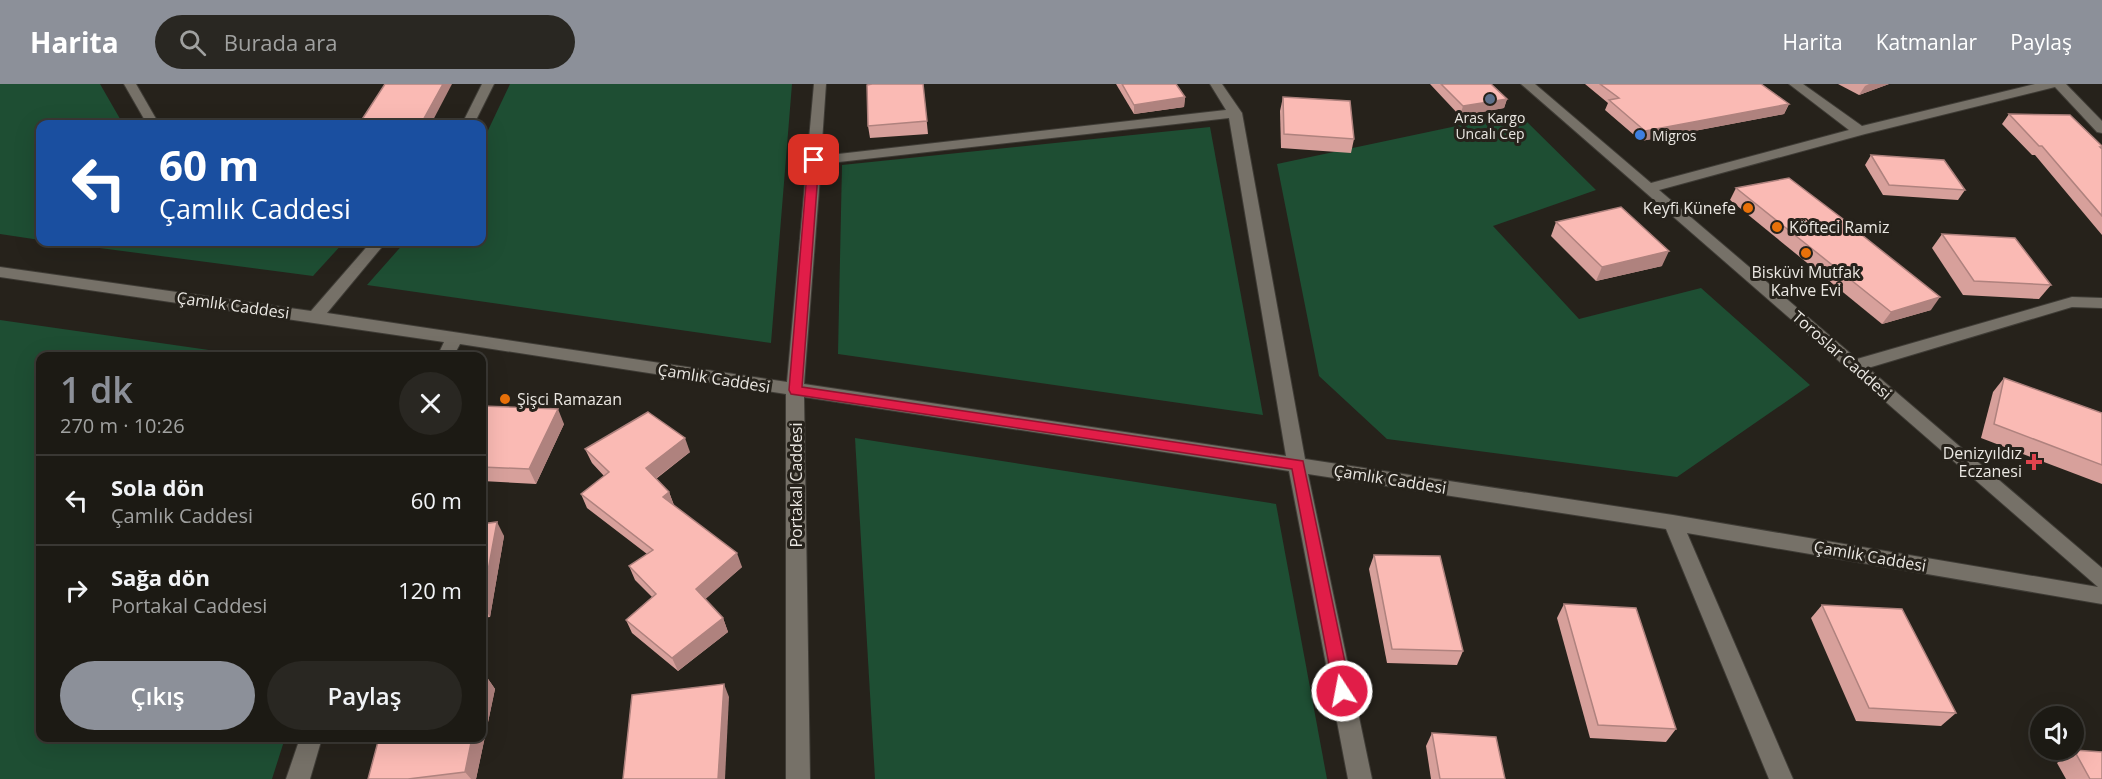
<!DOCTYPE html>
<html lang="tr">
<head>
<meta charset="utf-8">
<style>
  :root { --surface:#1c1a14; --page:#292722; --text:#f1f3f6; --muted:#a0a1a0; --line:#3a3834; --accent:#8c9099 }
  body { margin:0; font-family:"Open Sans",sans-serif; background:var(--page); color:var(--text); height:100vh; display:flex; flex-direction:column; font-size:22px; white-space:nowrap }
  * { box-sizing:border-box; margin:0 }
  p { font-size:20px; color:var(--muted) }
  .icon { flex:none; width:33px; height:33px; fill:none; stroke:currentColor; stroke-width:2; stroke-linecap:round; stroke-linejoin:round }
  .map { position:relative; flex:1; overflow:hidden }
  .panel { position:absolute; left:36px; top:268px; width:450px; height:390px; display:flex; flex-direction:column; background:var(--surface); border-radius:12px; box-shadow:0 6px 24px #0002,0 0 0 2px var(--line) }
  .panel>* { flex:none }
  .banner { position:absolute; left:36px; top:36px; width:450px; height:126px; border-radius:12px; box-shadow:0 6px 24px #0002,0 0 0 2px var(--line); background:#1a4fa0; color:#fff; overflow:hidden }
  .controls { position:absolute; left:2030px; top:622px; display:grid; gap:12px }
  .controls a { display:grid; place-items:center; width:54px; height:54px; border-radius:50%; background:var(--surface); box-shadow:0 6px 24px #0002,0 0 0 2px var(--line); font-size:30px }
  .pin { position:absolute; display:grid; place-items:center; width:51px; height:51px; color:#fff; margin:-26px; border-radius:12px; box-shadow:0 3px 9px #0006 }
  .me { position:absolute; width:66px; margin:-33px; rotate:349deg; stroke-linejoin:round; filter:drop-shadow(0 0 4px #0008) }
  .turn { display:flex; align-items:center; gap:21px; height:126px; padding:0 24px; font-size:27px }
  .turn .icon { width:78px; height:78px; stroke-width:2.5 }
  .turn b { display:block; font-size:42px; line-height:51px }
  .round { display:grid; place-items:center; flex:none; width:63px; height:63px; border-radius:32px; background:var(--page) }
  .overview { display:flex; align-items:center; justify-content:space-between; height:102px; padding:0 24px }
  h1 { font-size:36px; font-weight:600; line-height:45px; color:var(--accent) }
  .primary-button { display:flex; gap:12px; margin-top:auto; padding:12px 24px }
  .primary-button a { flex:1; height:69px; border-radius:36px; background:var(--accent); color:#fff; font-size:24px; font-weight:600; line-height:69px; text-align:center }
  .primary-button a+a { background:var(--page); color:var(--text) }
  ul { padding:0; list-style:none }
  li { display:flex; align-items:center; gap:18px; height:90px; padding:0 24px; border-top:2px solid var(--line) }
  li div { flex:1 }
  li b { display:block; font-size:22px }
  li em { font-style:normal }
  header { display:flex; align-items:center; gap:36px; box-sizing:border-box; height:84px; padding:0 30px; background:var(--accent); color:#fff }
  header strong { font-size:28px }
  nav { display:flex; gap:33px; margin-inline-start:auto; font-size:21px }
  .search { width:420px; height:54px; background:var(--page); display:flex; align-items:center; gap:15px; box-sizing:border-box; padding:0 21px; border-radius:33px; color:var(--muted); font-size:22px }
  .map>svg:first-child { display:block }
</style>
</head>
<body>
<header>
<strong>Harita</strong>
<div class="search"><svg class="icon" aria-label="search" viewBox="0 0 24 24"><circle cx="10" cy="10" r="6"/><path d="M15 15l6 6"/></svg>Burada ara</div>
<nav><a>Harita</a><a>Katmanlar</a><a>Paylaş</a></nav>
</header>
<div class="map">
<svg width="2102" height="695" viewBox="0 0 2102 695">
  <rect width="100%" height="100%" fill="#26221b"/>
  <g fill="#1e4e33">
    <polygon points="0,0 100,0 123,40 40,40 40,156 0,150"/>
    <polygon points="510,0 792,0 771,259 367,201 405,158 482,158 482,59"/>
    <polygon points="1518,29 1596,106 1493,142 1579,235 1701,204 1810,301 1677,393 1387,355 1319,292 1277,80"/>
    <polygon points="1210,43 1263,331 838,270 842,81"/>
    <polygon points="54,158 344,158 313,192"/>
    <polygon points="0,236 257,273 40,273 40,654 285,654 272,695 0,695"/>
    <polygon points="855,354 1276,420 1327,695 875,695"/>
  </g>
  <g fill="none" stroke-linecap="round" stroke-linejoin="round">
    <g stroke="#3f3c36" stroke-width="2">
      <g id="minor">
        <polygon points="124,0 136,0 159,40 147,40"/>
        <polygon points="482,0 494,0 474,40 462,40"/>
        <path d="M814 0H826L821 72 1226 26 1210 0H1222L1242 29 1305 375 1673 431 2098 503 1521 0H1535L1651 99 1849 46 1789 0H1803L1862 42 2035 0H2066L2102 37V49L2097 48 2055 3 1865 50 1659 106 1857 275 2072 213 2102 214V224L2072 223 1868 284 2102 484V520L1687 449 1793 695H1769L1666 445 1308 390 1372 695H1348L1289 387 804 313 810 695H786V310L460 260 453 273H437L444 258 0 193V183L311 227 371 158H386L327 229 787 298ZM1229 34 1286 372 804 300 821 80Z"/>
        <polygon points="300,654 322,654 310,695 286,695"/>
      </g>
    </g>
    <use href="#minor" fill="#767168" fill-rule="evenodd"/>
  </g>
  <g fill="#d7a09b">
    <polygon points="385,0 431,40 359,40"/>
    <polygon points="923,0 928,50 870,54 868,42"/>
    <polygon points="1116,0 1176,0 1185,13 1184,23 1134,30"/>
    <polygon points="1430,0 1491,0 1507,15 1504,24 1460,32"/>
    <polygon points="1585,0 1761,0 1789,20 1784,30 1641,57 1605,26 1608,19"/>
    <polygon points="1838,0 1889,0 1859,11"/>
    <polygon points="1283,13 1354,55 1351,69 1281,64 1280,27"/>
    <polygon points="2009,30 2102,62 2102,151 2035,71 2032,71 2002,40"/>
    <polygon points="1871,71 1965,106 1958,116 1883,111 1865,81"/>
    <polygon points="1736,104 1863,152 1931,226 1882,240 1730,116"/>
    <polygon points="1556,138 1662,182 1596,197 1551,152"/>
    <polygon points="1942,150 2051,201 2039,215 1963,211 1932,164"/>
    <polygon points="2004,294 2102,329 2102,400 1981,354 1993,308"/>
    <polygon points="482,322 564,340 536,400 482,397"/>
    <polygon points="585,365 690,368 656,395 669,408 674,421 742,483 705,515 723,534 728,548 678,587 632,549 626,536 652,513 635,496 629,482 647,470 587,424 581,410 604,392 592,379"/>
    <polygon points="482,440 504,452 490,533 482,534"/>
    <polygon points="1374,471 1463,567 1457,581 1387,579 1369,485"/>
    <polygon points="1564,520 1676,645 1666,658 1590,654 1557,534"/>
    <polygon points="1822,521 1956,629 1941,642 1856,637 1811,534"/>
    <polygon points="486,592 495,605 476,695 368,695"/>
    <polygon points="1432,649 1505,695 1431,695 1426,662"/>
    <polygon points="2074,666 2102,695 2066,695 2057,679"/>
  </g>
  <g fill="#af827e">
    <polygon points="443,0 452,0 431,40 423,40 422,38"/>
    <polygon points="1869,0 1889,0 1859,11 1865,2"/>
    <polygon points="1185,13 1184,23 1134,30 1134,21"/>
    <polygon points="1507,15 1504,24 1460,32 1463,22"/>
    <polygon points="1789,20 1784,30 1641,57 1645,47"/>
    <polygon points="1669,167 1662,182 1596,197 1602,183"/>
    <polygon points="1940,213 1931,226 1882,240 1891,228"/>
    <polygon points="558,325 564,340 536,400 529,385"/>
    <polygon points="685,354 690,368 651,398 646,384"/>
    <polygon points="669,408 674,422 663,413"/>
    <polygon points="497,438 504,452 490,533 482,520"/>
    <polygon points="737,469 742,483 701,519 696,505"/>
    <polygon points="723,534 728,548 678,587 672,574"/>
    <polygon points="486,592 495,605 476,695 471,695 465,688 472,654 482,654 482,612"/>
    <polygon points="724,600 729,613 725,695 718,695"/>
  </g>
  <g fill="#fabab4" stroke="#af827e" stroke-width="1.5">
    <polygon points="385,0 443,0 422,38 359,40"/>
    <polygon points="872,0 923,0 927,37 868,42 867,1"/>
    <polygon points="1122,0 1176,0 1185,13 1134,21"/>
    <polygon points="1441,0 1491,0 1507,15 1463,22"/>
    <polygon points="1600,0 1761,0 1789,20 1645,47 1609,16 1619,14"/>
    <polygon points="1283,13 1350,17 1354,55 1284,50"/>
    <polygon points="2009,30 2070,31 2102,62 2102,63 2100,63 2102,65 2102,132 2042,62 2039,62"/>
    <polygon points="1871,71 1944,76 1965,106 1889,101"/>
    <polygon points="1789,94 1864,151 1862,151 1940,213 1891,228 1736,104"/>
    <polygon points="1621,123 1669,167 1602,183 1556,138"/>
    <polygon points="1942,150 2015,154 2051,201 1974,197"/>
    <polygon points="2004,294 2102,329 2102,381 1994,340"/>
    <polygon points="482,322 558,325 529,385 482,383"/>
    <polygon points="648,328 685,354 646,384 669,408 663,413 737,469 696,505 723,534 672,574 626,536 656,510 629,482 653,466 581,410 609,388 585,365"/>
    <polygon points="497,438 482,519 482,440"/>
    <polygon points="1374,471 1440,472 1463,567 1392,565"/>
    <polygon points="1564,520 1636,524 1676,645 1598,641"/>
    <polygon points="1822,521 1902,525 1956,629 1869,624"/>
    <polygon points="486,592 482,612 482,593"/>
    <polygon points="724,600 718,695 623,695 632,611"/>
    <polygon points="1432,649 1496,653 1505,695 1440,695"/>
    <polygon points="379,654 472,654 465,688 408,695 368,695"/>
    <polygon points="2074,666 2102,668 2102,695 2090,695"/>
  </g>
  <polygon fill="#e11d48" stroke="#92132f" stroke-width="1.5" points="814,73 819,76 802,303 1303,377 1351,607 1348,612 1342,614 1337,612 1334,607 1292,385 791,310 789,306 808,76"/>
  <circle fill="#5c6f8a" stroke="#26221b" stroke-width="2" cx="1490" cy="15" r="6"/>
  <circle fill="#3f7fe0" stroke="#26221b" stroke-width="2" cx="1640" cy="51" r="6"/>
  <g fill="#e8710a" stroke="#26221b" stroke-width="2">
    <circle cx="1748" cy="124" r="6"/>
    <circle cx="1777" cy="143" r="6"/>
    <circle cx="1806" cy="169" r="6"/>
    <circle cx="505" cy="315" r="6"/>
  </g>
  <path fill="#e0444e" stroke="#26221b" stroke-width="2" d="M2031 369h6v6h6v6h-6v6h-6v-6h-6v-6h6z"/>
  <g text-anchor="middle" dominant-baseline="central" stroke-width="6" stroke-linejoin="round" paint-order="stroke">
    <g font-size="14" fill="#eae7e2" stroke="#26221b">
      <text x="1490" y="33">Aras Kargo<tspan x="1490" dy="16">Uncalı Cep</tspan></text>
      <text x="1652" y="51" text-anchor="start">Migros</text>
    </g>
    <g font-size="16" fill="#eae7e2" stroke="#26221b" text-anchor="end">
      <text x="1736" y="124">Keyfi Künefe</text>
      <text x="1789" y="143" text-anchor="start">Köfteci Ramiz</text>
      <text x="1806" y="188" text-anchor="middle">Bisküvi Mutfak<tspan x="1806" dy="18">Kahve Evi</tspan></text>
      <text x="517" y="315" text-anchor="start">Şişci Ramazan</text>
      <text x="2022" y="369">Denizyıldız<tspan x="2022" dy="18">Eczanesi</tspan></text>
    </g>
    <g font-size="16" fill="#eae7e2" stroke="#26221b">
      <text transform="translate(233 221) rotate(8)">Çamlık Caddesi</text>
      <text transform="translate(1842 271) rotate(41)">Toroslar Caddesi</text>
      <text transform="translate(714 294) rotate(9)">Çamlık Caddesi</text>
      <text transform="translate(1390 395) rotate(9)">Çamlık Caddesi</text>
      <text transform="translate(796 401) rotate(-90)">Portakal Caddesi</text>
      <text transform="translate(1870 472) rotate(10)">Çamlık Caddesi</text>
    </g>
  </g>
</svg>
<div class="controls">
<a><svg class="icon" aria-label="sound" viewBox="0 0 24 24"><path d="M4 9h4l5-4v14l-5-4H4zM17 9q2 3 0 6"/></svg></a>
</div>
<div class="pin" style="left:814px;top:76px;background:#d93025"><svg class="icon" aria-label="arrive" viewBox="0 0 24 24"><path d="M6 21V4h12l-3 4 3 4H6"/></svg></div>
<svg class="me" style="left:1342px;top:607px" viewBox="-20 -20 40 40"><circle r="17" fill="#e11d48" stroke="#fff" stroke-width="3"/><path d="M0-11L8 9 0 5-8 9z" fill="#fff"/></svg>
<div class="banner">
<div class="turn"><svg class="icon" aria-label="left" viewBox="0 0 24 24"><path d="M17 20v-9H6M10 6l-5 5 5 5"/></svg><div><b>60 m</b>Çamlık Caddesi</div></div>
</div>
<section class="panel">
<div class="overview"><div><h1>1 dk</h1><p>270 m · 10:26</p></div><a class="round"><svg class="icon" aria-label="close" viewBox="0 0 24 24"><path d="M6 6l12 12M18 6L6 18"/></svg></a></div>
<ul>
<li><svg class="icon" aria-label="left" viewBox="0 0 24 24"><path d="M17 20v-9H6M10 6l-5 5 5 5"/></svg><div><b>Sola dön</b><p>Çamlık Caddesi</p></div><em>60 m</em></li>
<li><svg class="icon" aria-label="right" viewBox="0 0 24 24"><path d="M7 20v-9h11M14 6l5 5-5 5"/></svg><div><b>Sağa dön</b><p>Portakal Caddesi</p></div><em>120 m</em></li>
</ul>
<div class="primary-button"><a>Çıkış</a><a>Paylaş</a></div>
</section>
</div>
</body>
</html>
